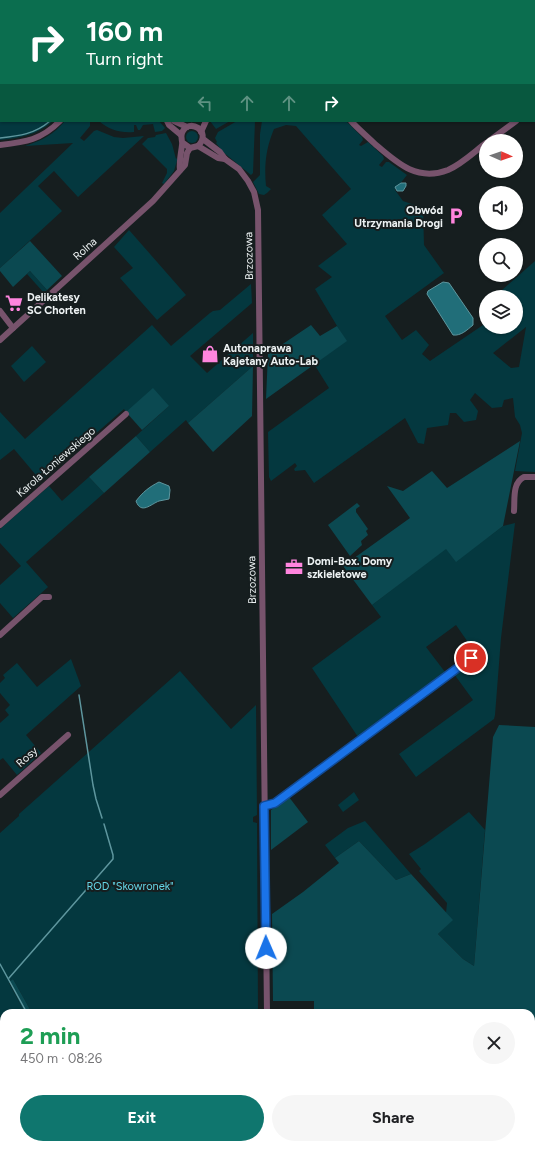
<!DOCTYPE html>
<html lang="en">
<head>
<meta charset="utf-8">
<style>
  :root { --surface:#fff; --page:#f6f6f6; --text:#202124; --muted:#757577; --accent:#0f766e }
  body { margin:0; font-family:Figtree,sans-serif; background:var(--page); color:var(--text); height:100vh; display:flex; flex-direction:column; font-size:15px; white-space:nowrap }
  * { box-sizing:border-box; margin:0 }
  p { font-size:13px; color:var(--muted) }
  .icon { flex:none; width:22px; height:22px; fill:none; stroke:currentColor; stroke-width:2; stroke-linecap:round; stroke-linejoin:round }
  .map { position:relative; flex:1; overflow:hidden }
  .details { position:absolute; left:0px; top:1009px; width:535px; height:140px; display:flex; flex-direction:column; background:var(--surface); border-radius:12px 12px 0 0; box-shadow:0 1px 3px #0004 }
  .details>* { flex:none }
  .banner { position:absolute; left:0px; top:0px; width:535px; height:122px; box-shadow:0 1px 3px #0004; background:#0b6e4f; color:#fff; overflow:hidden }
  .needle { width:26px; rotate:92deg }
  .fabs { position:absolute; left:479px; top:134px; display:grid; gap:8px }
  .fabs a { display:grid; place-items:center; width:44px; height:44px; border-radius:50%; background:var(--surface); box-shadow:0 1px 3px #0004; font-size:20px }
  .pin { position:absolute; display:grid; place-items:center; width:34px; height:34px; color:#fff; margin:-17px; border:2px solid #fff; border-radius:50%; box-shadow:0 1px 4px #0007 }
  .me { position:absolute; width:44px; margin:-22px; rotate:359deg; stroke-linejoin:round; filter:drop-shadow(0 0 3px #0008) }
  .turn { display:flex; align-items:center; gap:14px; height:84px; padding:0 20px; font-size:18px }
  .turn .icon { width:52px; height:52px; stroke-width:2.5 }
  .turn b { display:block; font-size:28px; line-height:34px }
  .lanes { display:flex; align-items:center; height:38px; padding:0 20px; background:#0003; justify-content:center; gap:20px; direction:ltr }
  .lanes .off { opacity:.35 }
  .round { display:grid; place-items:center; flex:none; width:42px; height:42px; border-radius:21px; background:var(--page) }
  .overview { display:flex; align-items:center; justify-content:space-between; height:68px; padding:0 20px }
  h1 { font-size:24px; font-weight:700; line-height:30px; color:#1e9e55 }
  .cta { display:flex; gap:8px; margin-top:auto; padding:8px 20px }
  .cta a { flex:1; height:46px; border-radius:24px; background:var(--accent); color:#fff; font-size:16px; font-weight:700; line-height:46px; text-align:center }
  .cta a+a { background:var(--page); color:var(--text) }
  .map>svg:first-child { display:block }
</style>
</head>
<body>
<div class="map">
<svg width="535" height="1149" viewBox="0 0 535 1149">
  <rect width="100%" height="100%" fill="#161e1f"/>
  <g fill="#04383f" fill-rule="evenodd">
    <polygon points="162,0 271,0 271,1"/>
    <polygon points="296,0 380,0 383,1 296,1"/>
    <path d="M0 61 1 121H53C37 135 20 138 0 140Z"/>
    <path d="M65 121 90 122V126L80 138 84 141 94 131 97 130 114 137 123 138 144 136 78 197 54 171 38 186 62 211 0 268V213L73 143 25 146C43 140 53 135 65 121Z"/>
    <path d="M99 121H159L165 128 162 131 155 132 153 124 143 125 140 130H138L136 125H134V132C120 133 109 130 99 121Z"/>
    <polygon points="210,121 230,121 216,129"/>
    <polygon points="237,121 255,121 253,173 251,175 223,152 216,143 217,142 215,138 218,132"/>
    <path d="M262 121H346L362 137 363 140 359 145 361 146 368 142 383 156 384 159 379 165 380 166 382 167 386 162H389L407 175 395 190 403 201 423 208 424 245 444 273 385 316 402 340 416 330 429 345 422 354 430 361 486 323V327H516V297H494L535 261V472L515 471 522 433 520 425 515 417 513 398 504 400 502 407 492 408 475 393 470 400 478 411 476 420 464 422 456 413H450L448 425 427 428 424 444 418 443 405 418 314 483 305 470 295 471 294 469 297 466 295 463 271 481 269 477 268 432 329 388 314 364 346 341 315 289 332 277 318 266 347 244 322 215 351 189 296 126 286 125 274 129C266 148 264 165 266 186L271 189 267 193 264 195 259 194 253 182 260 175V134ZM526 327 519 367 511 368 493 353Z"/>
    <circle cx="192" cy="137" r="6"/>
    <polygon points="166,133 172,144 176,159 178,157 174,171 164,184 162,183 167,173 167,169 142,144 148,138 155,137 156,135"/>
    <polygon points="129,230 186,295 157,320 120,278 133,268 114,247"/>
    <polygon points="30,271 47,290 44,293 27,274"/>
    <polygon points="251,284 252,303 190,356 207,373 253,333 253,366 188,423 186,420 150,452 136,436 169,406 126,412 124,409 41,481 14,449 0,460 0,412 25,439 152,325 171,346 210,313 213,311 220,310"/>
    <polygon points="32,346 46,362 24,382 11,366"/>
    <polygon points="89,477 104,493 26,562 48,587 13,618 0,603 0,585 21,566 0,543 0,529 49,486 62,501"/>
    <polygon points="515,523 501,638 495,715 494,719 416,777 399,754 473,700 454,674 470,663 474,657 468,652 472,648 456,625 426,647 445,672 358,737 312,668 381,617 372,605 446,548 456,561 503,526"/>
    <polygon points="71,659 81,686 26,735 41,753 17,775 3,758 0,760 0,723 9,715 5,710 10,705 0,693 0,683 5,678 3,675 17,663 37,687"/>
    <polygon points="180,671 231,729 256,705 257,815 253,817 253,822 257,823 258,1013 32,1013 13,979 9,983 25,1013 4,1013 4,1145 259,1145 259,1149 0,1149 0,833 19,816 19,814"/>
    <polygon points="354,792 359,800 343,812 338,805"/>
    <polygon points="469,812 485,830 474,966 463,959 438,934 452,920 446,913 447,903 419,871 421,869 409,854 425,844"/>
    <polygon points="365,821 411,874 396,880 359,841 335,858 325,845 348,828"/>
  </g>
  <g fill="#0b4951">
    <polygon points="30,241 62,276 47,290 30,271 13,287 0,271 0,268"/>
    <polygon points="311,325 320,336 337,326 347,341 266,399 268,354"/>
    <polygon points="253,366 252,416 213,452 188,423"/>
    <polygon points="153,388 169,406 142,430 126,412"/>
    <polygon points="136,436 150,452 104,493 89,477"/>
    <polygon points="520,441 503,526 456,562 446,549 372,605 343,566 410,518 387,486 403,491 432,471 447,488"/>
    <polygon points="357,503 360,506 356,509 356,512 368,529 366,531 368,535 361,541 362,545 350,556 328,525"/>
    <polygon points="499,725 535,727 535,1149 271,1149 271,1145 531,1145 531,1013 314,1013 314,1001 273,1001 272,914 303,892 339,863 335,858 359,841 396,880 411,874 453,920 438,934 463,959 474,966 493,737"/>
    <polygon points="289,797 308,822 271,850 271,810"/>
    <polygon points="13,979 32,1013 25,1013 9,982"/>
  </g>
  <g fill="#216e79" stroke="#5e969e">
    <polygon points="401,183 406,183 406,186 403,191 397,191 395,187"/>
    <path d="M443 282 449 283 473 318V325C467 330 461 336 453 335L427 294 428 291Z"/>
    <path d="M159 482 169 486 170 490 169 499C166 500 162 500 159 501 151 504 141 515 136 501 143 492 149 487 159 482Z"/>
    <polygon points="158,1145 175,1145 176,1149 157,1149"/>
  </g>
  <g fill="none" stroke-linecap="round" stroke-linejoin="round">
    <g stroke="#5e969e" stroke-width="1.5">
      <path d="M0 138C19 136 35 134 50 121"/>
      <polyline points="79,695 93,785 96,799 102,818"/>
      <polyline points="0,964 27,1013"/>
      <polyline points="9,978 113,859 113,855 104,824"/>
      <polyline points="0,1099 4,1095"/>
    </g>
    <g stroke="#77536c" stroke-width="6">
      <polyline points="118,0 118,1"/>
      <polyline points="496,0 498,1"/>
      <polyline points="534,16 535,17"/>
      <polyline points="534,113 535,112"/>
      <polyline points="167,121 169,125 181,135"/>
      <polyline points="174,121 187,127"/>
      <path d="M351 121C358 129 367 136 375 144 397 163 417 182 448 170 462 164 474 152 486 143"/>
      <polyline points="201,132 206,121"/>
      <polyline points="203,139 220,152 225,159 239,169 248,181 254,192 258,210 267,1013"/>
      <polyline points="489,141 516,121"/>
      <path d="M0 145C26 142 41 140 60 121"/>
      <polyline points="198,146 218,158 225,159"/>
      <path d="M180 170C179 161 181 154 182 145 183 141 180 138 182 133 188 117 213 131 198 146L190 148 183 143"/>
      <polyline points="0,311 13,328"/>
      <polyline points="0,340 153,201 185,165 187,153 190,148"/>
      <path d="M514 511C515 499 512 483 524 477H535"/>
      <polyline points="0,525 126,414"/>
      <polyline points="0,635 42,597 49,597"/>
      <polyline points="0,795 68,735"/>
      <polyline points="264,806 275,803 471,658"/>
      <polyline points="267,1149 267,1145"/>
    </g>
    <g stroke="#d488bd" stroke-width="7">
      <polyline points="275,1 276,0"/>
      <polyline points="287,1 288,0"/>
    </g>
    <g stroke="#f99dde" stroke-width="9">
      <polyline points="145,0 145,1"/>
      <polyline points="157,0 158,1"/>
      <polyline points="408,0 411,1"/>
      <polyline points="456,0 458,1"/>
      <polyline points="534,37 535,37"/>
      <polyline points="534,60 535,60"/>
    </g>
  </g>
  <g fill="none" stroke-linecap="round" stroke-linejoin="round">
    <g stroke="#114b97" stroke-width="10">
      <polyline id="route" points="266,948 264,806 275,803 471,658"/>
    </g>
    <use href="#route" stroke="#1a73e8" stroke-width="7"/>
  </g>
  <defs>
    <g id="parking-bare" transform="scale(1.38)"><path d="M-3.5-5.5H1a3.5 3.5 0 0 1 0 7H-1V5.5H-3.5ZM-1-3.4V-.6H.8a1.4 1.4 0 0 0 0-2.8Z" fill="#ff85de" stroke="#161e1f" stroke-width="2.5" paint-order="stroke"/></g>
    <g id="supermarket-bare" transform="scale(1.38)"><path d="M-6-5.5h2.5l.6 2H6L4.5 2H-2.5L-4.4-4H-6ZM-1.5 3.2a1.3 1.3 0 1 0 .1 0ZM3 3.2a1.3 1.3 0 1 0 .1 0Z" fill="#ff85de" stroke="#161e1f" stroke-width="2.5" paint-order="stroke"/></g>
    <g id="shop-bare" transform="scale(1.38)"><path d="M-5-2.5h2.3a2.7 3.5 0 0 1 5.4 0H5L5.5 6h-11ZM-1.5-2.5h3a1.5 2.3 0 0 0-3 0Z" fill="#ff85de" stroke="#161e1f" stroke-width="2.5" paint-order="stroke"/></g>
    <g id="office-bare" transform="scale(1.38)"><path d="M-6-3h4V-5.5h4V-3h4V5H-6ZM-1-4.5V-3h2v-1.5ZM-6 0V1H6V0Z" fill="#ff85de" stroke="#161e1f" stroke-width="2.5" paint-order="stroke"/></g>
  </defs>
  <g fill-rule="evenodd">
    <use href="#parking-bare" x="456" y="216"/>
    <use href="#supermarket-bare" x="14" y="303"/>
    <use href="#shop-bare" x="210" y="354"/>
    <use href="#office-bare" x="294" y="567"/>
  </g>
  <g text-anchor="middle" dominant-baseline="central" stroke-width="4" stroke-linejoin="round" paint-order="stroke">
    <g font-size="11" font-weight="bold" fill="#edf2f3" stroke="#161e1f" text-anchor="start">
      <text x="443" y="210" text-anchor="end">Obwód<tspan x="443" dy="13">Utrzymania Drogi</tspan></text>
      <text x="27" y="297">Delikatesy<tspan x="27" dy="13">SC Chorten</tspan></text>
      <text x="223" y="348">Autonaprawa<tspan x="223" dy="13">Kajetany Auto-Lab</tspan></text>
      <text x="307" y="561">Domi-Box. Domy<tspan x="307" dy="13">szkieletowe</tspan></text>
    </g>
    <g font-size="11" fill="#edf2f3" stroke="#161e1f">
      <text transform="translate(85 249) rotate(-42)">Rolna</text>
      <text transform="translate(249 256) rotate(-91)">Brzozowa</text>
      <text transform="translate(56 462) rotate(-41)">Karola Łoniewskiego</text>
      <text transform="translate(252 580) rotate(-91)">Brzozowa</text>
      <text transform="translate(27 757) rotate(-42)">Rosy</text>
    </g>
    <g font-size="11" fill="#65d5e6" stroke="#161e1f">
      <text x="130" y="886">ROD "Skowronek"</text>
    </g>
  </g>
</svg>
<div class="fabs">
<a><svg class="needle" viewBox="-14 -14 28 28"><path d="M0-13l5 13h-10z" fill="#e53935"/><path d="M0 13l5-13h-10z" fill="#757577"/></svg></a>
<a><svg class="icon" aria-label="sound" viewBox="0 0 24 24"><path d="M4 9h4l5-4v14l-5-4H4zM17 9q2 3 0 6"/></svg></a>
<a><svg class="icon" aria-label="search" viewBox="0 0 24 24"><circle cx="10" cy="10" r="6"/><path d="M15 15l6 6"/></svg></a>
<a><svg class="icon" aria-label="layers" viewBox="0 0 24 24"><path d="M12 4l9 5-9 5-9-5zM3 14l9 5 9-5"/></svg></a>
</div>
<div class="pin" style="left:471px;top:658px;background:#d93025"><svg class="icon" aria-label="arrive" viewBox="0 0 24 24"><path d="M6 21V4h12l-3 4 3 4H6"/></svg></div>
<svg class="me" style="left:266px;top:948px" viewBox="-20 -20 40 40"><circle r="19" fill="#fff"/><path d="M0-13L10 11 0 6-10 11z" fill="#1a73e8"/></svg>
<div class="banner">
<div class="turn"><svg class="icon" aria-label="right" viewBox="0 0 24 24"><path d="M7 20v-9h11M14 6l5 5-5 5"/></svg><div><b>160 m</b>Turn right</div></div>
<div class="lanes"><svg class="icon off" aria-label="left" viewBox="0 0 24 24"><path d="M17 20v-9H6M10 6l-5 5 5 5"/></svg><svg class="icon off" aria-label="ahead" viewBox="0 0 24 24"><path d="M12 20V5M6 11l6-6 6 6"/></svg><svg class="icon off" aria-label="ahead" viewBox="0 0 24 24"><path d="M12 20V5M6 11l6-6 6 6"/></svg><svg class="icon" aria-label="right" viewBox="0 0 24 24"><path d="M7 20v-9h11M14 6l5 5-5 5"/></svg></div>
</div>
<section class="details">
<div class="overview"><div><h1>2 min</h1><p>450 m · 08:26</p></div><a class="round"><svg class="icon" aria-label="close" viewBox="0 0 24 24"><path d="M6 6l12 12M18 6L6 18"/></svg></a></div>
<div class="cta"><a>Exit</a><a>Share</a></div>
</section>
</div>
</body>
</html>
